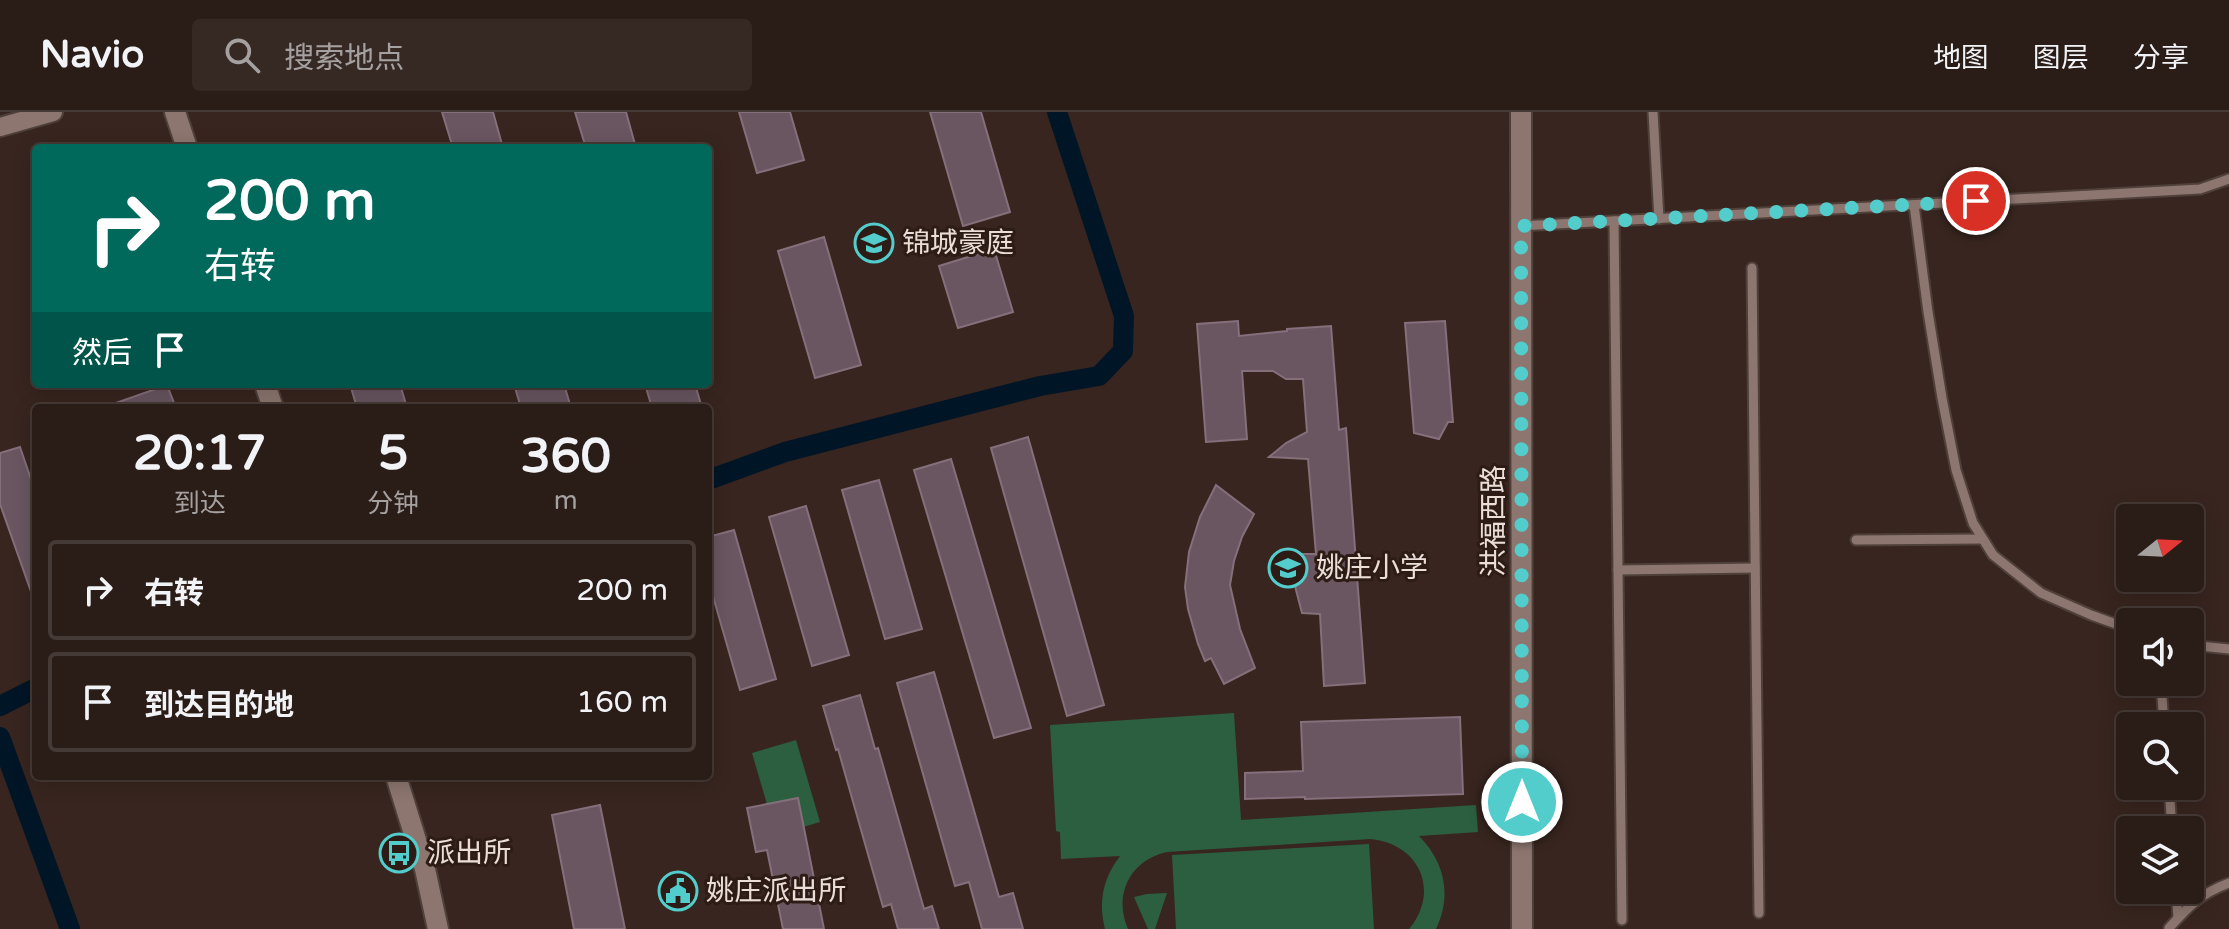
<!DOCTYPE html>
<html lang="zh">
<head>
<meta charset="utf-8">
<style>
  :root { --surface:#2a1c17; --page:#362924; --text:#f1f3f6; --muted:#a5a1a1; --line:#463a36 }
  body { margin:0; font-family:"Varela Round","Noto Sans SC",sans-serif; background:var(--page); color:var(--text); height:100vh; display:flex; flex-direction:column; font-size:30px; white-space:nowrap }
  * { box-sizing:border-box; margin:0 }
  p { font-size:26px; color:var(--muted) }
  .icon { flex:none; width:44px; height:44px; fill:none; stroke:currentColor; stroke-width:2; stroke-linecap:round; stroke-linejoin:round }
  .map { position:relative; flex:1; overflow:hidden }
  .side { position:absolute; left:32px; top:292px; width:680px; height:376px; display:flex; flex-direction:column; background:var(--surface); border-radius:8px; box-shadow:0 4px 20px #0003,0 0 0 2px var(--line) }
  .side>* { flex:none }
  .top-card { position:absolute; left:32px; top:32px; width:680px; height:244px; border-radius:8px; box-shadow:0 4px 20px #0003,0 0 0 2px var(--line); background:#00695c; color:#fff; overflow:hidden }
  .needle { width:52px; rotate:72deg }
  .fabs { position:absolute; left:2116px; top:392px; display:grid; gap:16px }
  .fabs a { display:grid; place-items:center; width:88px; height:88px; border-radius:8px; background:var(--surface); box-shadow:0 4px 20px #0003,0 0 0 2px var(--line); font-size:40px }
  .pin { position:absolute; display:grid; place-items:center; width:68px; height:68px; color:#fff; margin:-34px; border:4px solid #fff; border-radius:50%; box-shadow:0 2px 8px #0007 }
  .me { position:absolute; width:88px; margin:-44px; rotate:0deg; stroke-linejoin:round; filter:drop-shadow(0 0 6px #0008) }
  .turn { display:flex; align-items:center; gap:28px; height:168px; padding:0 40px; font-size:36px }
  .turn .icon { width:104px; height:104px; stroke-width:2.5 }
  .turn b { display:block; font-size:56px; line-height:68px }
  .then { display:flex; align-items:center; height:76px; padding:0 40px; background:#0003; gap:16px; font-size:30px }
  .eta { display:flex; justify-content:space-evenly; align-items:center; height:136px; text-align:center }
  .eta b { font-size:48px; font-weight:700; line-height:56px }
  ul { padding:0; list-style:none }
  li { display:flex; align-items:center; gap:24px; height:100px; margin:0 16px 12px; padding:0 24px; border:4px solid var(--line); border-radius:8px }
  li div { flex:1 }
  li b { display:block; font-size:30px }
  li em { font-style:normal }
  header { display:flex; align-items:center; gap:48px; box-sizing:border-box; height:112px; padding:0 40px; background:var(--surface); border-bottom:2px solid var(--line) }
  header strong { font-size:38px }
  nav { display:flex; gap:44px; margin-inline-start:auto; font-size:28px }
  .search { width:560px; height:72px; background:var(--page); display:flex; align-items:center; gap:20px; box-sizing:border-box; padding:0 28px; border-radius:8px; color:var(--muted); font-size:30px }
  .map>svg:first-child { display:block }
</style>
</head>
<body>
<header>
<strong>Navio</strong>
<div class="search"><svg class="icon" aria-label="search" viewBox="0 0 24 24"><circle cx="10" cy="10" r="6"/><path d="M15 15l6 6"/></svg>搜索地点</div>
<nav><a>地图</a><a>图层</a><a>分享</a></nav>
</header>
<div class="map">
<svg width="2229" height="817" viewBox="0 0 2229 817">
  <rect width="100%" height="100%" fill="#38251f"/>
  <g fill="#2c5f40">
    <path d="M1234 601 1241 708 1476 693 1478 720 1419 724C1445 750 1452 784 1436 817H1409C1441 779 1419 731 1370 727L1167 740C1130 748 1113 783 1128 817H1105C1098 790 1103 766 1120 744L1061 747 1060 720 1056 719 1050 613Z"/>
    <polygon points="796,628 820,710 776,723 752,641"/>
    <polygon points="1369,732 1374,817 1176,817 1172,743"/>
    <polygon points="1167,781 1155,817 1148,817 1134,785 1147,782"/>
  </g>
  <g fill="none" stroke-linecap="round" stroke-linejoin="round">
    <g stroke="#001526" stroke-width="20">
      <polyline points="708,368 785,340 1040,274 1099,264 1123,239 1124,204 1057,0"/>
      <polyline points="0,594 36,576"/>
      <polyline points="0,625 70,817"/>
    </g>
  </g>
  <g fill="#695661" stroke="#846f7b" stroke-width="2">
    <polygon points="442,0 493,0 503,36 453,36"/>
    <polygon points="575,0 626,0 636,36 586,36"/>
    <polygon points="739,0 790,0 804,48 757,61"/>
    <polygon points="930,0 981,0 1010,100 963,114"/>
    <polygon points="824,125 861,253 815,266 778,139"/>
    <polygon points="994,137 1013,200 958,216 939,154"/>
    <polygon points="1238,209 1239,224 1287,219 1287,217 1331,214 1339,318 1346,316 1365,571 1324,574 1320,502 1302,501 1295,474 1295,454 1299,442 1316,442 1308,347 1269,345 1286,331 1307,320 1303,267 1286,267 1273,259 1242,259 1247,327 1206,330 1197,212"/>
    <polygon points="1445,209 1453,310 1448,310 1439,327 1414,321 1405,211"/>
    <polygon points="350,272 400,272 407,296 357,296"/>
    <polygon points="514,272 564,272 571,296 521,296"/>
    <polygon points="645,272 695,272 702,296 652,296"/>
    <polygon points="167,273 176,296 108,296 107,294"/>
    <polygon points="1028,325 1104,593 1067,604 991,336"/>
    <polygon points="20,335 36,382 36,487 34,488 0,392 0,341"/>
    <polygon points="951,347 1031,616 994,626 914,358"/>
    <polygon points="879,368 922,517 885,527 842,378"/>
    <polygon points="1216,373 1254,402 1242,425 1234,449 1230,473 1240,517 1255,556 1224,572 1211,546 1205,549 1198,532 1188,497 1185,475 1189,440 1200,405"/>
    <polygon points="806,394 849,543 812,554 769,405"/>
    <polygon points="734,418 776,567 740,578 708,467 708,425"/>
    <polygon points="934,560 999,785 1013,781 1023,817 982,817 969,770 955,774 897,571"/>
    <polygon points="860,583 875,637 878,636 924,797 932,794 939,817 898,817 891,792 883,795 838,637 836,638 823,594"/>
    <polygon points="1460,605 1463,682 1305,687 1305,685 1245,687 1245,661 1303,659 1301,610"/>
    <polygon points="798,686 824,817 783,817 767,738 756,740 747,696"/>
    <polygon points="600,693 625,817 574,817 552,703"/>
  </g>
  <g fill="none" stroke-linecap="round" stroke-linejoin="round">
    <g stroke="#4f403a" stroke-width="13">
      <g id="lane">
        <polyline points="1653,0 1659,107"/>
        <polyline points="1914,93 1928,200 1942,286 1956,358 1973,411 1993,443 2041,481 2091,503 2130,517"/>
        <polyline points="1614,109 1622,808"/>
        <polyline points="1521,114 2200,77 2229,67"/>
        <polyline points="1752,156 1759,801"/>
        <polyline points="1856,428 1982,427"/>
        <polyline points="1618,458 1755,456"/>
        <polyline points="2190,533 2229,537"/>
        <polyline points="2161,570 2164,614"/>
        <polyline points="2169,674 2172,718"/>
        <polyline points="2176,778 2178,806"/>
        <path d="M2169 816C2189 794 2200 782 2229 771"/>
      </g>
    </g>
    <g stroke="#4f403a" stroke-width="22">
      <polyline id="street" points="0,15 53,0"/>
    </g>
    <g stroke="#4f403a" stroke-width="24">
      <g id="secondary">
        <polyline points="175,0 187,36"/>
        <polyline points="1521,0 1522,817"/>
        <polyline points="265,272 273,296"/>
        <polyline points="396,664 425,757 438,817"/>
      </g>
    </g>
    <use href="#lane" stroke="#8d766f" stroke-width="9"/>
    <use href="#street" stroke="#8d766f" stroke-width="18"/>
    <use href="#secondary" stroke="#8d766f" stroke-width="20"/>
  </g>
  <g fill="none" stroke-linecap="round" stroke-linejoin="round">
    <polyline stroke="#52cdcc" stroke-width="14" stroke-dasharray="0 25.2" points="1522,690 1521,114 1976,89"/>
  </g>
  <defs>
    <g id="school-ring" transform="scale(2)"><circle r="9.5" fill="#2d1c15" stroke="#52cdcc" stroke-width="1.5"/><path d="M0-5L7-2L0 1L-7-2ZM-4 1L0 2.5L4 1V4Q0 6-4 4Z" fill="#52cdcc"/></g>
    <g id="bus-ring" transform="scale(2)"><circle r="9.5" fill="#2d1c15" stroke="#52cdcc" stroke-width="1.5"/><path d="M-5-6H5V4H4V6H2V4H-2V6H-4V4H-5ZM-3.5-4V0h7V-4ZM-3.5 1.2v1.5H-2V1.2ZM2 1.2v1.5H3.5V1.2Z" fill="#52cdcc"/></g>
    <g id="civic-ring" transform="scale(2)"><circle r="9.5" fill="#2d1c15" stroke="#52cdcc" stroke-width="1.5"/><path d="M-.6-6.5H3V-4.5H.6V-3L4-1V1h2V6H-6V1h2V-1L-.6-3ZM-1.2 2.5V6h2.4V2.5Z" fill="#52cdcc"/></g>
  </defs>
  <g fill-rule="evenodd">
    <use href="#school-ring" x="874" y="131"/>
    <use href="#school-ring" x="1288" y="456"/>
    <use href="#bus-ring" x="399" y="741"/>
    <use href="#civic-ring" x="678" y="779"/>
  </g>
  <g text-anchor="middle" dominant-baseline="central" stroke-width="6" stroke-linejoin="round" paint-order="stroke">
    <g font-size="28" fill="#ebded9" stroke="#2d1c15" text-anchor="start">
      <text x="902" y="131">锦城豪庭</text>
      <text x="1316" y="456">姚庄小学</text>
      <text x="427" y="741">派出所</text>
      <text x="706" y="779">姚庄派出所</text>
    </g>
    <g font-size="28" fill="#ebded9" stroke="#2d1c15">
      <text transform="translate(1494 409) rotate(-90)">洪福西路</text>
    </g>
  </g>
</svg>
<div class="fabs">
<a><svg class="needle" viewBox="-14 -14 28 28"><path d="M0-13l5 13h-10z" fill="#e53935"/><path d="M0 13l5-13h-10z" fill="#a5a1a1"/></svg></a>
<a><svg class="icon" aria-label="sound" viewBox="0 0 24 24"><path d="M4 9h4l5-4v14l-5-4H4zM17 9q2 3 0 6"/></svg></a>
<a><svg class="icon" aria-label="search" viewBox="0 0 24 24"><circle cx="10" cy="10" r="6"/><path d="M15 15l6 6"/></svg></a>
<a><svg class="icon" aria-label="layers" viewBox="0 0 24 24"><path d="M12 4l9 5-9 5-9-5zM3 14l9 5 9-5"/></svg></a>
</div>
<div class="pin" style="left:1976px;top:89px;background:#d93025"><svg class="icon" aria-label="arrive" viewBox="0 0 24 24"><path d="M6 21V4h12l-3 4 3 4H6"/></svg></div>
<svg class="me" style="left:1522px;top:690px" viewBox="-20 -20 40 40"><circle r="17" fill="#52cdcc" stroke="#fff" stroke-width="3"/><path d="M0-11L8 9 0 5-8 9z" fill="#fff"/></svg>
<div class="top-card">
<div class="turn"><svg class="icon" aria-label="right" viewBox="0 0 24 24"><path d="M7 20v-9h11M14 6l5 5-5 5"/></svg><div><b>200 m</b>右转</div></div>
<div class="then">然后<svg class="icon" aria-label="arrive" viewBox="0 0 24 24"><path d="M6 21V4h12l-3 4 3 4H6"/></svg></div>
</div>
<section class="side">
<div class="eta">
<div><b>20:17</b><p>到达</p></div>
<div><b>5</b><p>分钟</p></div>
<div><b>360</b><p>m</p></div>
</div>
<ul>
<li><svg class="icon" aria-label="right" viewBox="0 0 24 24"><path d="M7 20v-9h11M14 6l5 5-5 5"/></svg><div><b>右转</b></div><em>200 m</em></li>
<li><svg class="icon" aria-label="arrive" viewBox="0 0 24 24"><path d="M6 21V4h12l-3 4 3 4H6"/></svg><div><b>到达目的地</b></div><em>160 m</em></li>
</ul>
</section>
</div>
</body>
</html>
